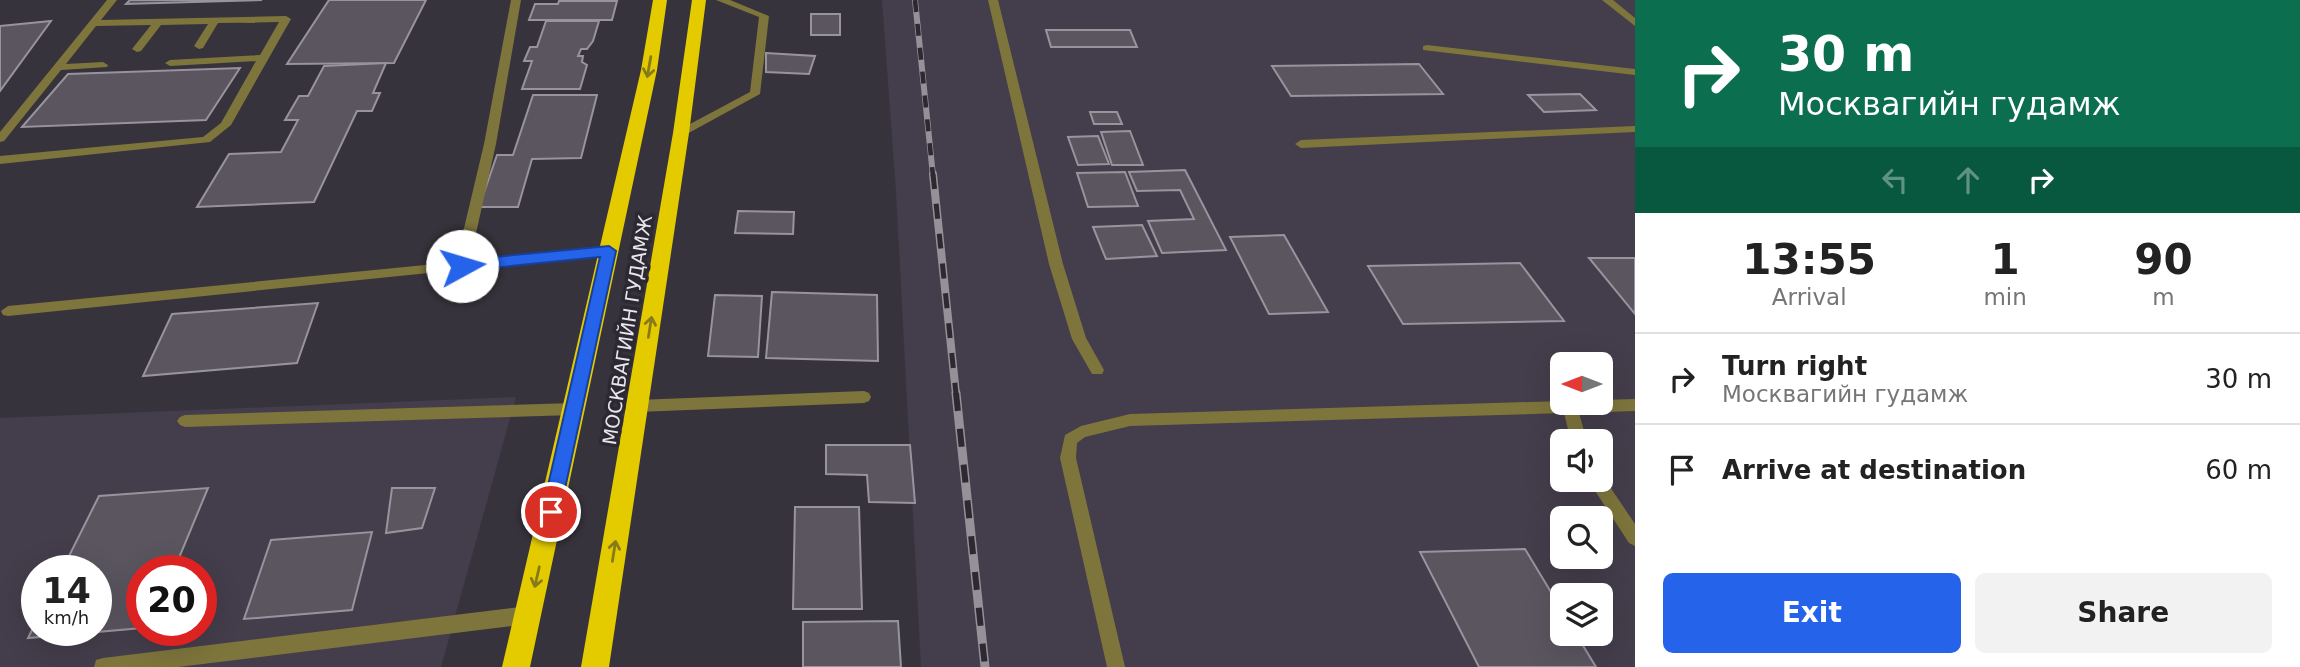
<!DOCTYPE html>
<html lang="en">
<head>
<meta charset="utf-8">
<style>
  :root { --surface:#fff; --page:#f2f2f2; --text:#222; --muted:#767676; --line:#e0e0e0; --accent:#2563eb }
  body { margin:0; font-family:"DejaVu Sans",sans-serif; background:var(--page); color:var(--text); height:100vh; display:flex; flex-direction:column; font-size:26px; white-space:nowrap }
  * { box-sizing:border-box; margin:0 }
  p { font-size:23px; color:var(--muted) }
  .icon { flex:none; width:38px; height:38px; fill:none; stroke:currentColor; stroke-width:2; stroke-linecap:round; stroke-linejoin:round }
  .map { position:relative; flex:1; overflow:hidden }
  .side { display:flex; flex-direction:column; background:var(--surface); width:665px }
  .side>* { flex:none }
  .banner { background:#0b6e4f; color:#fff; overflow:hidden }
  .needle { width:46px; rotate:270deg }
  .fabs { position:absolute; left:1550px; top:352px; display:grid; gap:14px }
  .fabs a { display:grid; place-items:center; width:63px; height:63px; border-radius:10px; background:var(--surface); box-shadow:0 7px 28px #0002; font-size:35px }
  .speed { position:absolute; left:21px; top:555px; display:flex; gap:14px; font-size:35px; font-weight:700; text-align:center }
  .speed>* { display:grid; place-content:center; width:91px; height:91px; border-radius:50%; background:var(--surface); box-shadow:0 7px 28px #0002; line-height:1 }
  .speed small { font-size:18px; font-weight:400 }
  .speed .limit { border:10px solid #d22; background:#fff; color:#111 }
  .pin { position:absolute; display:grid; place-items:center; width:60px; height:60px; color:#fff; margin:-30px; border:4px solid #fff; border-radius:50%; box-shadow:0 2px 7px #0007 }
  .me { position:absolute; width:77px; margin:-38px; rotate:84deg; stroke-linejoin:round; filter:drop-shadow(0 0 5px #0008) }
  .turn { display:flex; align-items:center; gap:24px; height:147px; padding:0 28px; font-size:32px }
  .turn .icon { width:91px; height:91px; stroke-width:2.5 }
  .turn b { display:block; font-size:49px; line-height:60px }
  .lanes { display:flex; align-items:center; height:66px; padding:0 28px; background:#0003; justify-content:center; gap:35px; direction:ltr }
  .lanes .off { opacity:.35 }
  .eta { display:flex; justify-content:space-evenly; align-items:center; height:119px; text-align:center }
  .eta b { font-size:42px; font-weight:800; line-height:49px }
  .button { display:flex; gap:14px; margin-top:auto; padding:14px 28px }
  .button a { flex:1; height:80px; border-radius:10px; background:var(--accent); color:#fff; font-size:28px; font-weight:800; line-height:80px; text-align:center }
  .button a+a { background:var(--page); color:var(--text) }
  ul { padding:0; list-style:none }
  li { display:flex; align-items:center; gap:21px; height:91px; padding:0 28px; border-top:2px solid var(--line) }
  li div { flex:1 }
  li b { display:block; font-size:26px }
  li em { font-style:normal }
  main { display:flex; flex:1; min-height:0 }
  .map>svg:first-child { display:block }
</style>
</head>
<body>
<main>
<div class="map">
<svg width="1635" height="667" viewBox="0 0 1635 667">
  <rect width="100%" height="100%" fill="#37333c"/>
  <g fill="#443d4b" fill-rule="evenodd">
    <path d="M882 0H1635V667H921L896 191ZM1563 364H1601V402H1563ZM1563 441H1601V480H1563ZM1563 518H1601V556H1563ZM1563 595H1601V634H1563Z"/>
    <path d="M516 397 441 667H0V418ZM37 570H96V630H37ZM142 570H201V630H142Z"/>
  </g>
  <g fill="#5a555f" stroke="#98939d" stroke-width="2">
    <polygon points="130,0 262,0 126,4"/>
    <polygon points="329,0 426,0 394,63 287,64"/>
    <polygon points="559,1 617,1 612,20 529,20 535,4 558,4"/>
    <rect x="811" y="14" width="29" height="21"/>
    <polygon points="51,21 0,91 0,26"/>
    <polygon points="546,21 599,21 593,41 587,49 581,49 578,56 583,56 582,62 587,65 580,89 522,89 532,61 524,61 530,47 537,47"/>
    <polygon points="1046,30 1130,30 1137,47 1051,47"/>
    <polygon points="766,53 815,56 809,74 766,72"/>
    <polygon points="386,63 373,93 380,93 372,111 357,111 314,202 197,207 229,154 281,152 298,120 285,120 299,96 308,96 324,66"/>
    <polygon points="1419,64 1443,94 1291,96 1272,66"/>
    <polygon points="240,68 206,120 22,127 68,74"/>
    <polygon points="1580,94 1596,110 1544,112 1528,95"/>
    <polygon points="533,95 597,95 581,158 532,159 518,207 479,207 497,155 513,155"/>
    <polygon points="1090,112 1117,112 1122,124 1094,124"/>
    <polygon points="1130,131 1143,165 1112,165 1101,132"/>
    <polygon points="1098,136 1109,164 1078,165 1068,137"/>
    <polygon points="1185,170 1226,250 1162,253 1148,221 1194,219 1180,190 1137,191 1129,172"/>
    <polygon points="1125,172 1138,206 1088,207 1077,173"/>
    <polygon points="738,211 794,212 793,234 735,233"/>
    <polygon points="1142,225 1157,256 1106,259 1093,227"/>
    <polygon points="1284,235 1328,312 1269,314 1230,237"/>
    <polygon points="1589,258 1635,258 1635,314"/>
    <polygon points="1520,263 1564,321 1403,324 1368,266"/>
    <polygon points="772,292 877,295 878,361 766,358"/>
    <polygon points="715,295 762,296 758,357 708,356"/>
    <polygon points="318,303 297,363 143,376 172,314"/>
    <polygon points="826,445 910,445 915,503 869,502 867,475 826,474"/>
    <polygon points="208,488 174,570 142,570 142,628 28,638 37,620 37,630 96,630 96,570 62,570 99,496"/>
    <polygon points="392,488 435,488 422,528 386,533"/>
    <polygon points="795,507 859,507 862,609 793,609"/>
    <polygon points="372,532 352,610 244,619 271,540"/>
    <polygon points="1525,549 1563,612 1563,634 1576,634 1596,667 1479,667 1420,552"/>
    <polygon points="898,621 901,667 803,667 803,622"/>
  </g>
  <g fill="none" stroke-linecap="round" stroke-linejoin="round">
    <g fill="#7e753c" fill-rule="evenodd">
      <polygon points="107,0 117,0 101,20 286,16 291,19 231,125 210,142 0,164 0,156 203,137 221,123 256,61 170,66 165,63 170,60 260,55 279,22 218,23 203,48 199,49 194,46 208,24 161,25 141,51 137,52 132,49 151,25 96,26 66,64 103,62 108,65 107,67 61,70 4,141 0,142 0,132"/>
      <polygon points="511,0 521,0 496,144 470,260 609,247 615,251 614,254 8,316 3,315 1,311 8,306 456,262 484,144"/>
      <polygon points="716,0 730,0 769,16 760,94 685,135 677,135 677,131 750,92 759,17"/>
      <polygon points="988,0 998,0 1063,264 1086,338 1104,370 1102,374 1092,374 1072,339 1049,264"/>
      <polygon points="1427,45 1635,69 1635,75 1423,50 1423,46"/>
      <polygon points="1635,126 1635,132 1301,148 1295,144 1301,140"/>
      <polygon points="864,391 869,393 871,397 869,401 864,403 637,412 632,410 630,406 632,402 637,400"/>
      <polygon points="1635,399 1635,411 1579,413 1587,441 1571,441 1564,413 1130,426 1085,437 1077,443 1076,458 1125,667 1107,667 1060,458 1065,435 1081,426 1130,414 1563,401 1601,402 1601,400"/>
      <polygon points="574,403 579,405 582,409 579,413 574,415 185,427 180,425 177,421 180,417 185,415"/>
      <polygon points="1602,475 1635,524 1635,546 1629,543 1588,480 1601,480"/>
      <polygon points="528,606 534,609 537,615 534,621 528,624 178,667 94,667 96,660 103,658"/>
    </g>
    <polygon fill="#7e753c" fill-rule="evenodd" points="1602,0 1613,0 1635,18 1635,26"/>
    <g fill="#e3cb00" fill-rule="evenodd">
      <polygon points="653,0 667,0 657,70 530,667 502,667 641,70"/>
      <polygon points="692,0 706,0 689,133 609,667 581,667 673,133"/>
    </g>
    <g stroke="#949198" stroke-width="6">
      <polyline id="rail-far2" points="915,0 933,176"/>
    </g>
    <g stroke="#949198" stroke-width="8">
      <polyline id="rail-far1" points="933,174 956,394"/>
    </g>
    <g stroke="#949198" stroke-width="9">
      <polyline id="rail" points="956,393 985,667"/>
    </g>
    <use href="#rail-far2" stroke="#2d2932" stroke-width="4.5" stroke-dasharray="12" stroke-linecap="butt"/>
    <use href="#rail-far1" stroke="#2d2932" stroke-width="5" stroke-dasharray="15" stroke-linecap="butt"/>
    <use href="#rail" stroke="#2d2932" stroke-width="6" stroke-dasharray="18" stroke-linecap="butt"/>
  </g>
  <defs><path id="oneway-shaft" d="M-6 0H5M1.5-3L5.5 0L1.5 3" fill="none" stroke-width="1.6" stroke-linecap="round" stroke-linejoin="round" transform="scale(1.75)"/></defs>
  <g stroke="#887a19">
    <use href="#oneway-shaft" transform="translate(649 67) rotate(100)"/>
    <use href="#oneway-shaft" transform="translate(650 327) rotate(-81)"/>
    <use href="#oneway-shaft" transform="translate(614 551) rotate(-81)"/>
    <use href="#oneway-shaft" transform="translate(537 577) rotate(103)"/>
  </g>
  <polygon fill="#2563eb" stroke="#184099" stroke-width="2" points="609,246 616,251 560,512 558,518 551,520 544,518 542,512 600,257 462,271 455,266 462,260"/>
  <g text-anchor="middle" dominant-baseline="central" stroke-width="7" stroke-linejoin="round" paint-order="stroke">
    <g font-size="19" fill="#e9e7ed" stroke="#2d2932">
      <text transform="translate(627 330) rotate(-81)">МОСКВАГИЙН ГУДАМЖ</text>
    </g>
  </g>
</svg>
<div class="fabs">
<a><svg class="needle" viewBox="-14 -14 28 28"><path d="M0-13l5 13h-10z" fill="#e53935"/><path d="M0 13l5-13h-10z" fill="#767676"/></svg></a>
<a><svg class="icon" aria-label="sound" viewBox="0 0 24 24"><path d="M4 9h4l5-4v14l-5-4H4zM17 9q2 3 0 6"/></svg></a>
<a><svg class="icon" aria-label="search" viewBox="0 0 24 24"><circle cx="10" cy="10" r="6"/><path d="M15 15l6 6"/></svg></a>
<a><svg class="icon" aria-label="layers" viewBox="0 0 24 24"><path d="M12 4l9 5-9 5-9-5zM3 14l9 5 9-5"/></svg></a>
</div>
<div class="speed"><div>14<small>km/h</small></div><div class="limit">20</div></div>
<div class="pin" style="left:551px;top:512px;background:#d93025"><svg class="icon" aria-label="arrive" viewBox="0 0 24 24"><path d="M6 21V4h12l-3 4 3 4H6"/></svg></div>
<svg class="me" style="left:462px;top:266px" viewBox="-20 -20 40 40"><circle r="19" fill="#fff"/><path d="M0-13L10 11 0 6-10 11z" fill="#2563eb"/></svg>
</div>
<section class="side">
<div class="banner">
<div class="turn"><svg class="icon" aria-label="right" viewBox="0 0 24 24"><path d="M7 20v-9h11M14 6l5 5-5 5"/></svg><div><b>30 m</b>Москвагийн гудамж</div></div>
<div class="lanes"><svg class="icon off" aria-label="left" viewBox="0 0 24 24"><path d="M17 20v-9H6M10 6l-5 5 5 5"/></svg><svg class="icon off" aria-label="ahead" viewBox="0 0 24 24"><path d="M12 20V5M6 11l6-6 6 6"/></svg><svg class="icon" aria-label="right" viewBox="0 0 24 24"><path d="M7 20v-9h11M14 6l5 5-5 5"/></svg></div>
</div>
<div class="eta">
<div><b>13:55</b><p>Arrival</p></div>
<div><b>1</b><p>min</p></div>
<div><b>90</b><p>m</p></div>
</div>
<ul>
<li><svg class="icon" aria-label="right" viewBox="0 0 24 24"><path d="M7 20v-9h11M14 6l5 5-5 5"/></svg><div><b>Turn right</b><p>Москвагийн гудамж</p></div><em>30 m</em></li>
<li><svg class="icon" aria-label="arrive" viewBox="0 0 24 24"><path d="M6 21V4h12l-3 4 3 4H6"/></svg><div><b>Arrive at destination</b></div><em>60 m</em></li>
</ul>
<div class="button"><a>Exit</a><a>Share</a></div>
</section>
</main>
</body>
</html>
